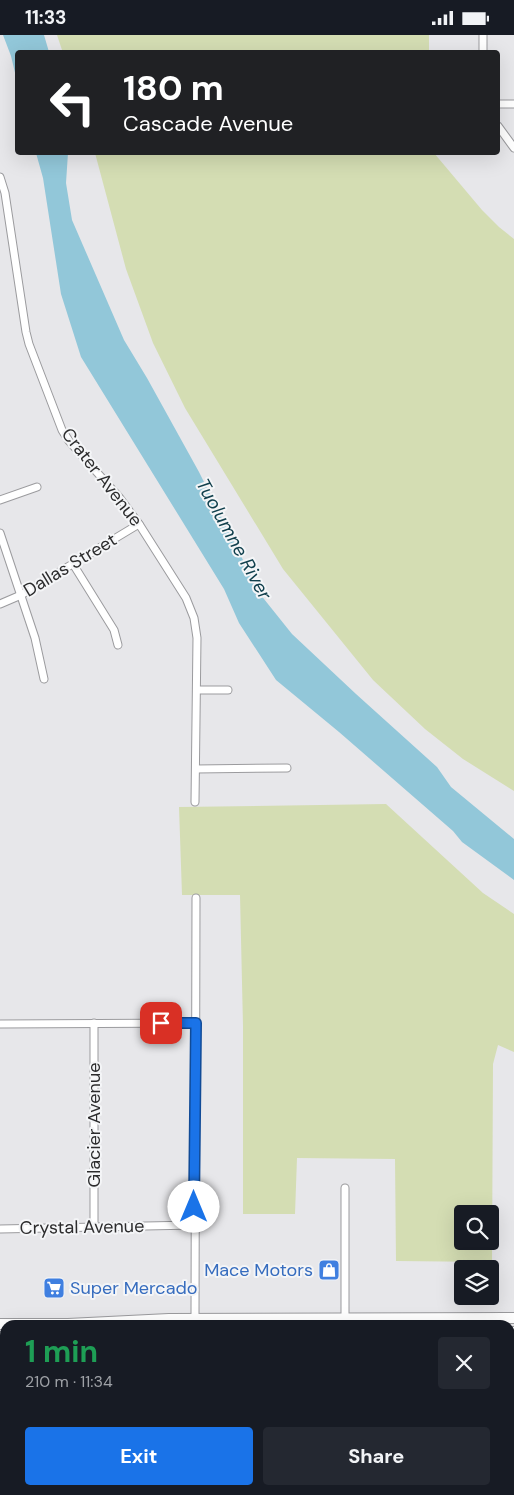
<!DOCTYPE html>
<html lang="en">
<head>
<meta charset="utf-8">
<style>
  :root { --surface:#171b24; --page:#242831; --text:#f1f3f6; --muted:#9ea1a6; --accent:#1a73e8 }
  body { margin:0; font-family:"DM Sans",sans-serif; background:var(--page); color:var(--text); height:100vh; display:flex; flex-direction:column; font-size:19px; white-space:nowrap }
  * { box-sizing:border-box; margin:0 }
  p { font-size:16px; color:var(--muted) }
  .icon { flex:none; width:28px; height:28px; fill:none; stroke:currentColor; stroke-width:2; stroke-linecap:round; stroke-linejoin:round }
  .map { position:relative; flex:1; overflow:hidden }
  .details { position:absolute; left:0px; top:1285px; width:515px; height:175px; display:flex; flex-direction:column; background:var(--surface); border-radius:15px 15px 0 0; box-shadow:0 5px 20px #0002 }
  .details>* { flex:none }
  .guide { position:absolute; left:15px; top:15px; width:485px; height:105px; border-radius:5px; box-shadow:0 5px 20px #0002; background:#202124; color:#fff; overflow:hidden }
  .controls { position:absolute; left:454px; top:1170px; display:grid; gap:10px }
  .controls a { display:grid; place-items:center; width:45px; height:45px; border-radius:5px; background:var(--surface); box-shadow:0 5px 20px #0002; font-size:25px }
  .pin { position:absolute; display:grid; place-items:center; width:42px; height:42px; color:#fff; margin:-21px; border-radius:10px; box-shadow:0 2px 8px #0006 }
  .me { position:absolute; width:55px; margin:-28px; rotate:0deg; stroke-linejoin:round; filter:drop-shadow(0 0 4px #0008) }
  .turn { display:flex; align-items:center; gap:18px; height:105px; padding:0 25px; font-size:22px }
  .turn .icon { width:65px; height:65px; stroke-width:2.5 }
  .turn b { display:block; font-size:35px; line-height:42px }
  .round { display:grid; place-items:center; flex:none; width:52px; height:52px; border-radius:5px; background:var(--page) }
  .head { display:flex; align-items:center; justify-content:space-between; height:85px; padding:0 25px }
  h1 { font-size:30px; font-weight:700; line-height:38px; color:#1e9e55 }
  .primary-button { display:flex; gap:10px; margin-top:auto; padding:10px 25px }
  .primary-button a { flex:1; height:58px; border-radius:5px; background:var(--accent); color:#fff; font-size:20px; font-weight:700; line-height:58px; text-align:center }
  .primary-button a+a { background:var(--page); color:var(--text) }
  .status { display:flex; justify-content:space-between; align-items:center; height:35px; padding:0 25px; background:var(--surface); direction:ltr }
  .status svg { height:14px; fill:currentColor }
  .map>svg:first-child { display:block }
</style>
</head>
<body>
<div class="status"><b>11:33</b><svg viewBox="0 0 49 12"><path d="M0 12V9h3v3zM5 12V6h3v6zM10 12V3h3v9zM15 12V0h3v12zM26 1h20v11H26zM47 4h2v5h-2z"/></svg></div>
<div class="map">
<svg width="514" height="1460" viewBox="0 0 514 1460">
  <rect width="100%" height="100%" fill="#e7e7ea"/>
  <rect fill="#d9dbe5" x="305" y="1455" width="144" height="5"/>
  <g fill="#d4ddb3" fill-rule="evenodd">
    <polygon points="57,0 429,0 429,17 63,18"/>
    <polygon points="95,118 434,118 482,175 499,192 514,204 514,756 463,724 425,694 373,645 283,534 185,373 153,308 126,234"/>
    <path d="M386 769 483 858 514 879V1017L498 1010 493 1029 492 1227 396 1226 395 1124 297 1123 295 1179H243V991L240 860H182L179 772ZM462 1179H490V1206H462Z"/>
  </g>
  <g fill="#92c7d9">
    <polygon points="3,0 44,0 49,17 18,18 17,46 11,21"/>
    <polygon points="36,118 68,118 66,148 72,185 124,305 147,343 199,437 260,559 292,599 356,659 437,732 451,752 514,804 514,845 462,807 453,796 339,697 276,645 239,588 224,554 81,322 61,259 43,143"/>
  </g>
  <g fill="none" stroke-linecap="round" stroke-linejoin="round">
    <polyline stroke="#92c7d9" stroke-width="7" points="4,1460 4,1317"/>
    <g stroke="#9b9b9e" stroke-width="9">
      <g id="minor">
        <polyline points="483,0 483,18"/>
        <polyline points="498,69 514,69"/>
        <polyline points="498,91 514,113"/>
        <polyline points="0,142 5,158 26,297 29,309 62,395 69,406 119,462 139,489 186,563 194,583 197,603 195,767"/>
        <polyline points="0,465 37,452"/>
        <polyline points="0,498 35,603 44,644"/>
        <polyline points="73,529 114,595 118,610"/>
        <polyline points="0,569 21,560 139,489"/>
        <polyline points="197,655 228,655"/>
        <polyline points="196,734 287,733"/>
        <polyline points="0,989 196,988"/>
        <polyline points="94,1192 94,988"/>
        <polyline points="0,1194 194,1190"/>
        <polyline points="345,1283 345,1153"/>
        <polyline points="195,1284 196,863"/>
        <polyline points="79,1455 79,1460"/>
        <polyline points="194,1455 194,1460"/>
        <polyline points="298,1460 298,1455"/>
      </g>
    </g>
    <g stroke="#9b9b9e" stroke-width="12">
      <g id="secondary">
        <polyline points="0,1289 68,1289 169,1284 514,1283"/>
        <polyline points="510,1297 514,1297"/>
        <polyline points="0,1302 5,1302"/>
      </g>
    </g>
    <use href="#minor" stroke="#fff" stroke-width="7"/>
    <use href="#secondary" stroke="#fff" stroke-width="10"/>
  </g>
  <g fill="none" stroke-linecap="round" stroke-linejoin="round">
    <g stroke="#114b97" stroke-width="12">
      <polyline id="route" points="161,988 196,988 194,1172"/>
    </g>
    <use href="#route" stroke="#1a73e8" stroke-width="9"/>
  </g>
  <defs>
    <g id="shop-square" transform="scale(1.125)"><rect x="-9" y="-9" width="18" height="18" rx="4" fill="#3f7fe0" stroke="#f4f5f7"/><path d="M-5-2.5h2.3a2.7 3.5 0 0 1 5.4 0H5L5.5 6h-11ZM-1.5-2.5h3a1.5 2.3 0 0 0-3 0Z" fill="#fff"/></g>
    <g id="supermarket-square" transform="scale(1.125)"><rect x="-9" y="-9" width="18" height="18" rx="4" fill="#3f7fe0" stroke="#f4f5f7"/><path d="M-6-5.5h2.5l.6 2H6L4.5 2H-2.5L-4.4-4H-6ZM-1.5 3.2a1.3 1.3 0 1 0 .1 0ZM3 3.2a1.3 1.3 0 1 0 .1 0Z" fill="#fff"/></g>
  </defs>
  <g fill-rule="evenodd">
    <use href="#shop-square" x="329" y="1235"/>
    <use href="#supermarket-square" x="54" y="1253"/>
  </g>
  <g text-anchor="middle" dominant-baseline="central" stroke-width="4" stroke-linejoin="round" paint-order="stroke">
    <g font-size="18" fill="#2c2c2d" stroke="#f4f5f7">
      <text transform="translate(102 442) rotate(52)">Crater Avenue</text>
      <text transform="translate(70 530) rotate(-31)">Dallas Street</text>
      <text transform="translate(94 1090) rotate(-90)">Glacier Avenue</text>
      <text transform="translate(82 1192) rotate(-1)">Crystal Avenue</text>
    </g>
    <g font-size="18" fill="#366cbe" stroke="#f4f5f7" text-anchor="end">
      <text x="313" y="1235">Mace Motors</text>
      <text x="70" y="1253" text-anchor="start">Super Mercado</text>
    </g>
    <g font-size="19" font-style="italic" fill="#11404d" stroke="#f4f5f7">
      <text transform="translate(234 504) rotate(61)">Tuolumne River</text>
    </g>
  </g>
</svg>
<div class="controls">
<a><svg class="icon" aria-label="search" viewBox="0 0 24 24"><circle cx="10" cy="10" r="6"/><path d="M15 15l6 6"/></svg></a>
<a><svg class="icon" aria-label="layers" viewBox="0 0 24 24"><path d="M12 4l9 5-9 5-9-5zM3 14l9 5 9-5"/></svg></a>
</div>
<div class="pin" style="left:161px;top:988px;background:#d93025"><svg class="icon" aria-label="arrive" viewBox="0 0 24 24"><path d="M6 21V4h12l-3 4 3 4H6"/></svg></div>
<svg class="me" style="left:194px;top:1172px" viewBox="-20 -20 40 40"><circle r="19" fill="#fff"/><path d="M0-13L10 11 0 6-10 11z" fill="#1a73e8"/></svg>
<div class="guide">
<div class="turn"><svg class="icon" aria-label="left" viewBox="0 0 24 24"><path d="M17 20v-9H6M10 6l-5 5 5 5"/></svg><div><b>180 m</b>Cascade Avenue</div></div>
</div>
<section class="details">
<div class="head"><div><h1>1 min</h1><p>210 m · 11:34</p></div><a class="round"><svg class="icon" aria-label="close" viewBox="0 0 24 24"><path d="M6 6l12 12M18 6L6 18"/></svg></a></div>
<div class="primary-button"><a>Exit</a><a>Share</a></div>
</section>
</div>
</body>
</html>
